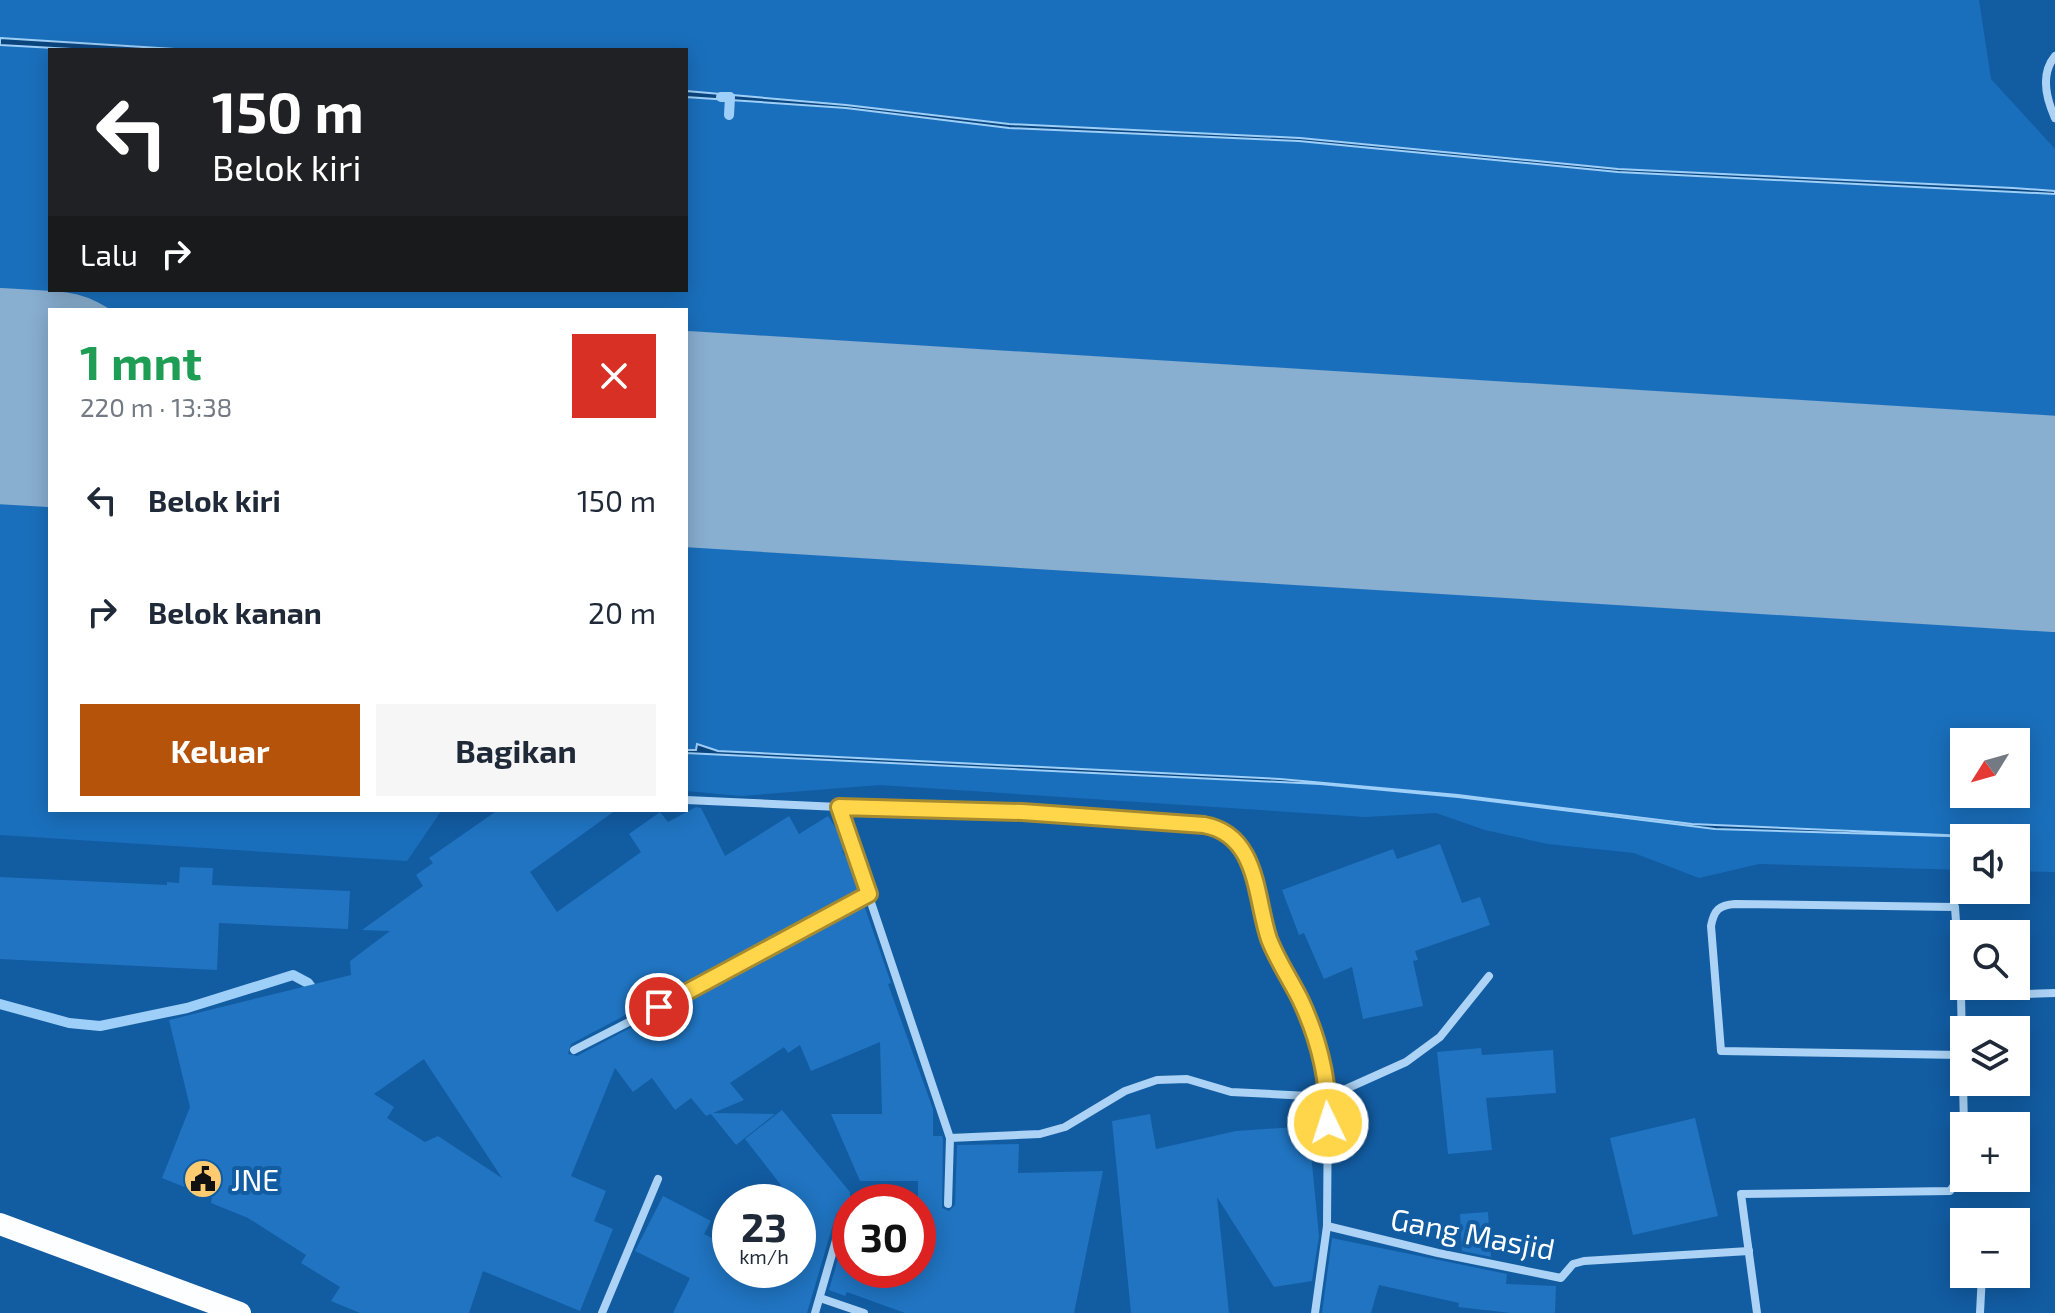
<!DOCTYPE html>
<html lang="id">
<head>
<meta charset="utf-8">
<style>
  :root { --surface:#fff; --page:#f6f6f7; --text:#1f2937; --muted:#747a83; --accent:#b45309 }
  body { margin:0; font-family:"Exo 2",sans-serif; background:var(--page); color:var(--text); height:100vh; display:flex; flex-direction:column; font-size:30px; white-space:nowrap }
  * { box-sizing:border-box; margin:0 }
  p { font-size:26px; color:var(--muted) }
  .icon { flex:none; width:44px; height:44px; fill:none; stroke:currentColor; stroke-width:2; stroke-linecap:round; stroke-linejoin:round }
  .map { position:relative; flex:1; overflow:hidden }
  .side { position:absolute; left:48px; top:308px; width:640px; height:504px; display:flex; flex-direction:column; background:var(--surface); border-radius:0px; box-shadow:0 4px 20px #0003 }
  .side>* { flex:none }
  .banner { position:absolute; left:48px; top:48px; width:640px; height:244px; border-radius:0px; box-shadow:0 4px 20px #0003; background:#202124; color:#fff; overflow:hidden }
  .needle { width:52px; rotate:233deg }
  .buttons { position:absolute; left:1950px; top:728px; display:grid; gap:16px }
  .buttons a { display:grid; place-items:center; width:80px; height:80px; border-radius:0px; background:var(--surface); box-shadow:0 4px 20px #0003; font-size:40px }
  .speed { position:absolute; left:712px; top:1184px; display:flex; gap:16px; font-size:40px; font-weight:700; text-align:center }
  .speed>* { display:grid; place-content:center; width:104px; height:104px; border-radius:50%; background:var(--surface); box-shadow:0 4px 20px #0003; line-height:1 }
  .speed small { font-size:20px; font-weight:400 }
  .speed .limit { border:12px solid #d22; background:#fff; color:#111 }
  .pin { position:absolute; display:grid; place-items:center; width:68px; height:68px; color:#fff; margin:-34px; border:4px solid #fff; border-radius:50%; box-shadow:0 2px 8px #0007 }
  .me { position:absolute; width:88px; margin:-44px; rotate:356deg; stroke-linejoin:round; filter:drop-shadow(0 0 6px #0008) }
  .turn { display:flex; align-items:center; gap:28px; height:168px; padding:0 32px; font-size:36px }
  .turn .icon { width:104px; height:104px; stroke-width:2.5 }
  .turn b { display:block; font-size:56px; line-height:68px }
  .then { display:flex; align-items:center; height:76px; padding:0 32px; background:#0003; gap:16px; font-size:30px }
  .round { display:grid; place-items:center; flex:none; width:84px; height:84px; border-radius:0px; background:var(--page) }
  .headline { display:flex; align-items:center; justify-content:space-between; height:136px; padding:0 32px }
  h1 { font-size:48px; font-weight:700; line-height:60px; color:#1e9e55 }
  .cta { display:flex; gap:16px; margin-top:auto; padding:16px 32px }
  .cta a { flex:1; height:92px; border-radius:0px; background:var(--accent); color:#fff; font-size:32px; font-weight:700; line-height:92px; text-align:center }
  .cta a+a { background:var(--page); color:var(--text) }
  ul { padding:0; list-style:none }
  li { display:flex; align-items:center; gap:24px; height:112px; padding:0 32px }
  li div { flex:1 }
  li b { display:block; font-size:30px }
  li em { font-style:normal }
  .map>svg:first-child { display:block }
</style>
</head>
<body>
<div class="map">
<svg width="2055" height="1313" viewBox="0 0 2055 1313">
  <rect width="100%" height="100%" fill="#125ca2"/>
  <g fill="#1a6fbc" fill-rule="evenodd">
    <path d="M0 0H1979L1991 79 2055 149V437H2052L2051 448 2055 452 686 366V310H50L45 311V323L50 326 0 323ZM50 50H686V290H50Z"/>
    <polygon points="0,469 50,472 50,810 442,810 407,861 0,835"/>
    <path d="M686 512 2055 596V872L2016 871V838H1964V870L1759 864 1699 878 1634 853 1548 844 1485 830 1436 813 1365 817 880 785 741 796 686 791ZM1964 742H2016V794H1964Z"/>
  </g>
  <g fill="#0b457e" stroke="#9ecff8" stroke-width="2">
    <polygon points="0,38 191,50 90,50 0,45"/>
    <polygon points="686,91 846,105 1009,124 1300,138 1618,169 2013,188 2055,191 2055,194 1618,172 1299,141 1009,128 846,108 686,97"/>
    <polygon points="697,744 718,751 1280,779 1458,795 1692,824 2014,838 1715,829 1458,797 1320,784 686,753 686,750 696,750"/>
  </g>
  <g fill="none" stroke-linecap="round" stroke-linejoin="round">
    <g stroke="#9ecff8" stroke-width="10">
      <polyline points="721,97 730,97 729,115"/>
      <polyline points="0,1004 69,1023 100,1026 187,1008 293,975 308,983 316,994"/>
    </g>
    <g stroke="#88aed0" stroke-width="216">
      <polyline points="0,396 50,399"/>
      <polyline points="686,439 2055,524"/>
    </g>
  </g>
  <g fill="#2074c1" fill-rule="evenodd">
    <path d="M696 807 701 808 725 856 789 816 799 834 828 816 841 836 846 849 842 851 851 866 859 891 571 1044 568 1054 577 1056 864 905 891 983 888 984 933 1109V1136H942L943 1139 942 1208 949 1211 955 1205 957 1145 1019 1144 1018 1173 1103 1171 1074 1313H905L847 1292 845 1296 829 1290 850 1218 848 1212 842 1209 836 1214 807 1313H673L690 1278 635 1251 663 1196 711 1221 704 1234 730 1247V1270H798V1202H779L784 1189 745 1139 782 1110 850 1192V1270H918V1181H860L831 1114H882L880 1042 811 1071 800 1045 788 1053 784 1047 730 1083 744 1100 713 1113 775 1114 736 1145 711 1114 706 1116 691 1098 675 1110 652 1078 633 1092 615 1068 571 1176 606 1191 594 1221 613 1229 580 1311 483 1271 469 1313H360L331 1301 340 1287 301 1263 306 1255 248 1218 211 1203 212 1198 162 1178 190 1107 169 1020 351 975 350 961 390 931 362 930 423 886 416 875 433 863 429 858 498 810H616L530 872 557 912 641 852 629 834 660 812 668 822ZM424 1059 425 1061 502 1178 438 1136 425 1142 387 1118 394 1107 374 1094Z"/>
    <polygon points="1440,844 1462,903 1480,897 1490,925 1415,951 1418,960 1413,961 1423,1006 1363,1019 1352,967 1324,979 1304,933 1299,935 1282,890 1393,849 1397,859"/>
    <polygon points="180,867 213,868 212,885 350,891 348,929 219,923 217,970 0,959 0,877 167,885 167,882 179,883"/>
    <polygon points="1481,1048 1482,1055 1553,1050 1556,1093 1486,1098 1492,1150 1448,1154 1437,1052"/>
    <polygon points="1150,1114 1156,1149 1236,1131 1295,1127 1297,1144 1310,1143 1319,1236 1312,1281 1274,1287 1217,1197 1229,1313 1131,1313 1112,1121"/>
    <polygon points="1695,1118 1718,1216 1633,1235 1610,1138"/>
    <polygon points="1488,1212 1491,1257 1462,1251 1460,1214"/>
    <polygon points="1332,1238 1507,1274 1506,1284 1556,1286 1555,1313 1511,1313 1458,1307 1459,1303 1379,1285 1371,1313 1322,1313"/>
  </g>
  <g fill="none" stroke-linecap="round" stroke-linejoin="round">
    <g stroke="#acd3f5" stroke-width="8">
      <path d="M2055 56C2040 74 2046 98 2055 118"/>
      <polyline points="686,800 839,807 950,1138 948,1204"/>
      <path d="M839 807 1022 812 1219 828C1269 868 1250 894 1271 942 1280 963 1293 982 1302 1002 1315 1033 1322 1064 1328 1097L1406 1062 1440 1037 1489 976"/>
      <polyline points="1961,996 1964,1126"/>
      <polyline points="574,1050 715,978 869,894"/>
      <path d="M1962 1055 1721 1051 1711 926C1714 910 1719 905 1735 904L1955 907 1961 996 2055 993"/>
      <polyline points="950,1138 1040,1134 1065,1127 1125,1091 1157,1080 1187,1079 1231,1092 1328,1097 1327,1226 1315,1313"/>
      <polyline points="1327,1226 1438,1253 1561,1278 1573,1264 1584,1261 1749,1251"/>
      <polyline points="820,1298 864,1313"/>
      <polyline points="602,1313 658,1179"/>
      <polyline points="815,1313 843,1216"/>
      <polyline points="1757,1313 1741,1194 1950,1191 1964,1171"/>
      <polyline points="1980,1313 1982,1274"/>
    </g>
    <polyline stroke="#fcfeff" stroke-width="22" points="0,1224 240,1313"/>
  </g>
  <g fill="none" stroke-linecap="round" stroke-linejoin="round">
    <g stroke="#a68a30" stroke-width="20">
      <path id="route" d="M659 1007 869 894 839 807 1022 812 1204 825C1259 835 1255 898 1269 939 1277 960 1290 979 1300 999 1318 1037 1329 1081 1328 1123"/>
    </g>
    <use href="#route" stroke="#ffd54a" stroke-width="14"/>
  </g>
  <defs>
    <g id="civic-disc" transform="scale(2)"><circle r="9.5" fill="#ffcb70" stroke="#125ca2"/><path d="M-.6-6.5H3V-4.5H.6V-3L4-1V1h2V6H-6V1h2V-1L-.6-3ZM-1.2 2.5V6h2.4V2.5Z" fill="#111"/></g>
  </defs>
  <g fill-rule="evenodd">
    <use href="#civic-disc" x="203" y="1179"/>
  </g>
  <g text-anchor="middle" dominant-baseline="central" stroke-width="8" stroke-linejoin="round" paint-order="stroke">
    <g font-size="30" fill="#fff" stroke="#125ca2" text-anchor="start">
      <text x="231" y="1179">JNE</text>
    </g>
    <g font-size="30" fill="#fff" stroke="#125ca2">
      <text transform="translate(1473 1233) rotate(11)">Gang Masjid</text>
    </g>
  </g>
</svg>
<div class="buttons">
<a><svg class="needle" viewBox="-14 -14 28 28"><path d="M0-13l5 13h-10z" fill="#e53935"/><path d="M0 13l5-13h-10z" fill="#747a83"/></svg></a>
<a><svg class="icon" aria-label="sound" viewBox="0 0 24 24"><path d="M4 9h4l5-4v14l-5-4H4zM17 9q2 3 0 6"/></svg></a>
<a><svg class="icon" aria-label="search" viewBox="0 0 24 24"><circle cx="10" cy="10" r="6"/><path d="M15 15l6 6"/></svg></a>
<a><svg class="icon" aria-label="layers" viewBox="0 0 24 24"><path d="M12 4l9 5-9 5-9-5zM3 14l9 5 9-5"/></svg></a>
<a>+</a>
<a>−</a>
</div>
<div class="speed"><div>23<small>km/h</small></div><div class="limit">30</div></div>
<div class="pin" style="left:659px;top:1007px;background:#d93025"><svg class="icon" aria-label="arrive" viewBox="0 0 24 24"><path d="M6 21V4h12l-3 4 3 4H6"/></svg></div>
<svg class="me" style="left:1328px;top:1123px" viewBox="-20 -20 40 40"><circle r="17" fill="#ffd54a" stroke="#fff" stroke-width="3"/><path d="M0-11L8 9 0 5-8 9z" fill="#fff"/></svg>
<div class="banner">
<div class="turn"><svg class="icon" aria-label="left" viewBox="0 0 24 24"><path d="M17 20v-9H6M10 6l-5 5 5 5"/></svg><div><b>150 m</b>Belok kiri</div></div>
<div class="then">Lalu<svg class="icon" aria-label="right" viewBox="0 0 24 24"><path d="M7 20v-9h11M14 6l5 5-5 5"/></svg></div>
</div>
<section class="side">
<div class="headline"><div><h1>1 mnt</h1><p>220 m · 13:38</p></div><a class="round" style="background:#d93025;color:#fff"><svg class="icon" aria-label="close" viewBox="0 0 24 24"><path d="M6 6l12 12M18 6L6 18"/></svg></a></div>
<ul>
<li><svg class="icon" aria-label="left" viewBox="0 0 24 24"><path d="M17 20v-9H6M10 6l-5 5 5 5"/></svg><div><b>Belok kiri</b></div><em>150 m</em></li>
<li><svg class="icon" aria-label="right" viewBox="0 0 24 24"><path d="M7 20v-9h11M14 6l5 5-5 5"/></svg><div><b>Belok kanan</b></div><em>20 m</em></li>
</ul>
<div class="cta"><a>Keluar</a><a>Bagikan</a></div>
</section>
</div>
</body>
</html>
